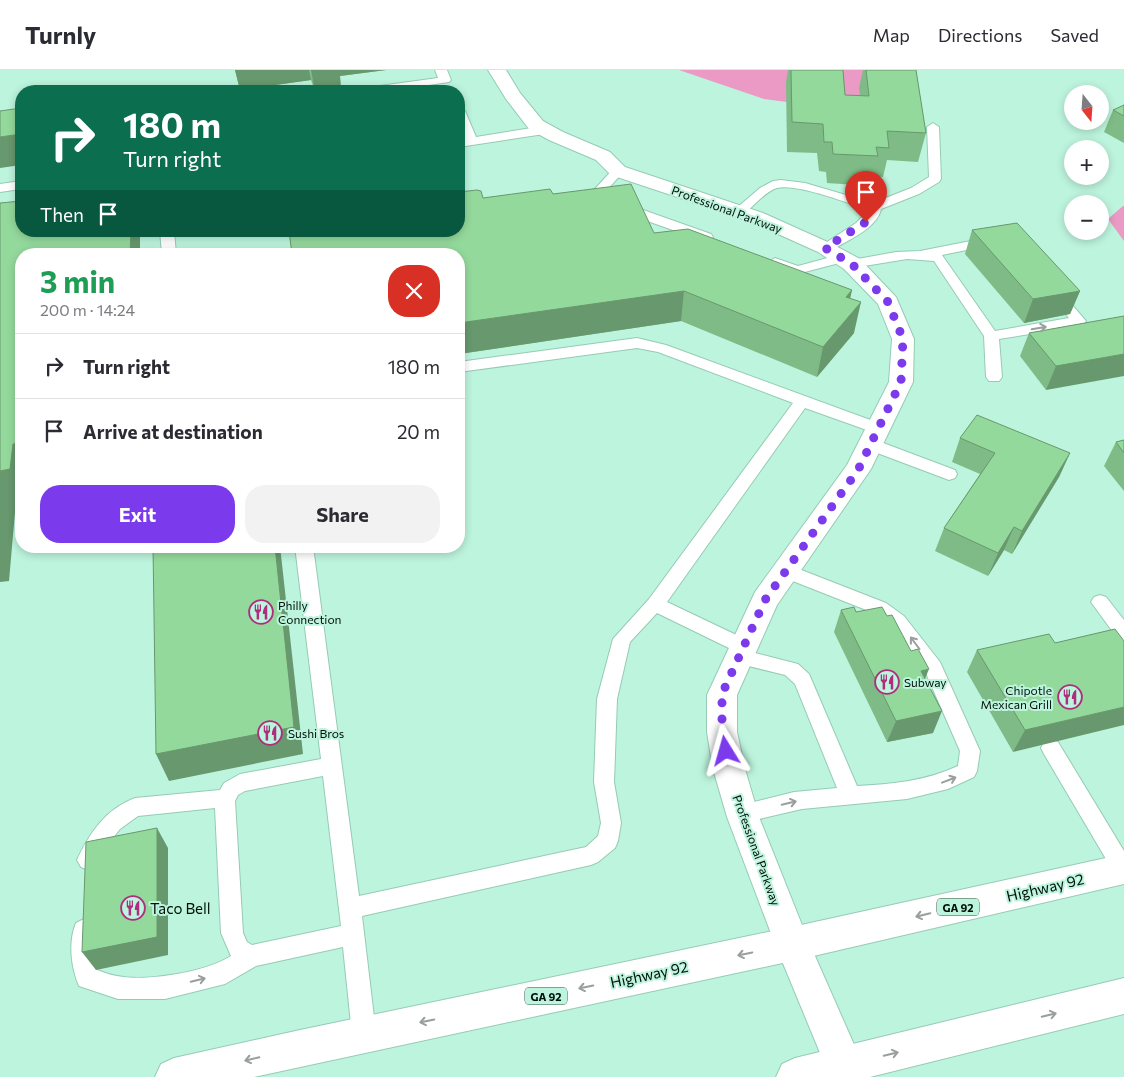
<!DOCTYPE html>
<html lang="en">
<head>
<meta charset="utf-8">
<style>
  :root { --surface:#fff; --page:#f2f2f3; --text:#2b2b33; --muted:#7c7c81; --line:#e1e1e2; --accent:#7c3aed }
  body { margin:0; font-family:Commissioner,sans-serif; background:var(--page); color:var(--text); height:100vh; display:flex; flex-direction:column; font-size:19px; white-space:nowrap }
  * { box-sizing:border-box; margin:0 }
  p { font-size:16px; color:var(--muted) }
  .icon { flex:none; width:28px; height:28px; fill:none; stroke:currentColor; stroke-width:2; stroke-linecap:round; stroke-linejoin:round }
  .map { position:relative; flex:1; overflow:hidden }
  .details { position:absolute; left:15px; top:178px; width:450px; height:305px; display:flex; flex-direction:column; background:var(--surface); border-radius:20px; box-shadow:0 2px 8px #0003 }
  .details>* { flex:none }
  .top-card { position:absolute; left:15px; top:15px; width:450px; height:152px; border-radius:20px; box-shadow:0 2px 8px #0003; background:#0b6e4f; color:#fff; overflow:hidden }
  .needle { width:32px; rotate:163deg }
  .buttons { position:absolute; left:1064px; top:15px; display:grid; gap:10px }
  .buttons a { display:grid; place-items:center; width:45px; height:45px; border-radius:50%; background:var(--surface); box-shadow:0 2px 8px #0003; font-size:25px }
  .pin { position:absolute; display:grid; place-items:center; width:42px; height:42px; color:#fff; margin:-51px -21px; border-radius:50% 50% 50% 0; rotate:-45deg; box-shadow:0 0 5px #0007 }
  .pin .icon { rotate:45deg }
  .me { position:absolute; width:55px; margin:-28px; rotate:352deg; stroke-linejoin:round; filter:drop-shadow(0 0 4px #0008) }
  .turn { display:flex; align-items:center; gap:18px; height:105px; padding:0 25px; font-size:22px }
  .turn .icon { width:65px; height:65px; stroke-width:2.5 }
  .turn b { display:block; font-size:35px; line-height:42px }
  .then { display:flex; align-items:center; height:48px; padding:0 25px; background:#0003; gap:10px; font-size:19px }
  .round { display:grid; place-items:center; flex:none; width:52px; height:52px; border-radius:20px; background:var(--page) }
  .overview { display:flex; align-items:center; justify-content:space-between; height:85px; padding:0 25px }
  h1 { font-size:30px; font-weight:700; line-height:38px; color:#1e9e55 }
  .primary-button { display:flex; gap:10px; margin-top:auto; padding:10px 25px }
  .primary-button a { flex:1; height:58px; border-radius:20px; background:var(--accent); color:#fff; font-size:20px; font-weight:700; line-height:58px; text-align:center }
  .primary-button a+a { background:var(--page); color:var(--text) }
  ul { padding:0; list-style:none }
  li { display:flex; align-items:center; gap:15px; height:65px; padding:0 25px; border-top:1px solid var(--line) }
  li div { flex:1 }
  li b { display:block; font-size:19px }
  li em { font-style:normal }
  header { display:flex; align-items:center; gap:30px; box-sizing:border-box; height:70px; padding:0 25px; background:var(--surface); border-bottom:1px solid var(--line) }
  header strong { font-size:24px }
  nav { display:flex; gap:28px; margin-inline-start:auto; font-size:18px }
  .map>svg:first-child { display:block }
</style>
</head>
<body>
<header>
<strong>Turnly</strong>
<nav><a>Map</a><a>Directions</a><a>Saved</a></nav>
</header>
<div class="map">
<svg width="1124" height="1007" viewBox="0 0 1124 1007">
  <rect width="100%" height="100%" fill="#bdf4dd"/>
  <g fill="#ea9ac4">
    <polygon points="679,0 906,0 863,42 764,29"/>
    <polygon points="1123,136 1124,136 1124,171 1108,149"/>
  </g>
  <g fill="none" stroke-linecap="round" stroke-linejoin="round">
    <g stroke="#95cbb5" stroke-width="2">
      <g id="service">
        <polygon points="435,0 447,0 451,10 449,12 388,21 359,21 365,18 438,8"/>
        <polygon points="459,37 465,41 476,67 544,56 550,60 544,64 459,77 459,69 465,68 459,54"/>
        <path d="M933 53 939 57 941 109 939 112 919 124 881 139C877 159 846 171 830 181L825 182 818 178 856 153 868 141 861 137C842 131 795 113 777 118 764 122 753 137 743 145H733L732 142 760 118 773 111 781 110 805 113 873 133 911 118 929 107 927 57Z"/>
        <polygon points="618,97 624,101 607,120 615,130 711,164 713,167 711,170 701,170 605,136 594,120 614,98"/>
        <polygon points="21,111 21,119 0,122 0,114"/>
        <polygon points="160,161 174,161 176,184 162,184"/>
        <polygon points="991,167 996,168 998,171 996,174 942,185 995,261 1069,248 1049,225 1051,222 1061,222 1086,251 1084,254 1079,256 999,269 1002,307 999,311 989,311 986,307 984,266 934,191 907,189 852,198 845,194 852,190 896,182 920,181"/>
        <polygon points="842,184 849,188 847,191 797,204 770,195 768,192 775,188 798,196"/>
        <path d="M637 268 666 275 884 355 886 359 884 363 878 364 805 338 667 532 751 572 753 577 751 582 798 594 809 604 857 716C892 714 926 711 958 696L960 681 925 601 892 556 874 543 780 506 777 501 780 496 786 494 886 533 904 546 940 592 980 681 977 701 974 707 948 719 907 729 802 739 742 753 735 751 732 744 735 737 742 735 794 722 837 718 795 614 785 605 732 592 730 587 735 581 657 543 630 572 617 629 614 712 621 753 618 771 615 778 598 792 591 795 362 846 376 964 372 972 364 976 356 972 352 964 343 877 256 896 225 914 165 929H118L79 916C71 897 68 872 76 853L84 849 92 853 95 860V899C102 902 110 905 117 906 146 912 206 902 231 886L221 863 215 738 138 746 120 759 109 773 95 797 88 800 81 797 77 790C90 762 106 739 135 728L220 720 224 713 240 704 321 689 295 476H313L359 826 586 777 598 766 601 753 594 712 597 629 613 569 649 529 793 333 658 282 637 278 459 302V292ZM323 706 341 856 252 875 247 872 243 863 235 731 238 725 245 721Z"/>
        <polygon points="870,368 955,400 957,404 955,408 949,410 864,378 862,374 864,370"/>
        <polygon points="1100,525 1106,527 1124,550 1124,571 1118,569 1091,532 1094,527"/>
        <polygon points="1051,670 1058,672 1124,781 1124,808 1116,806 1044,684 1041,678 1044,672"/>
      </g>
    </g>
    <g stroke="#95cbb5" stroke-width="2">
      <polygon id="minor" points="488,0 506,0 520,23 543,51 563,62 610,82 625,97 763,143 832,174 860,189 896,227 914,269 913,312 871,399 777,535 737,625 737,662 745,699 759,747 808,870 863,995 858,1007 830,1007 775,874 727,747 713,699 707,662 707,625 755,522 847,395 889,312 892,269 878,234 844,199 818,182 749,151 611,105 596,90 549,70 529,59 506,29"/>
    </g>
    <g stroke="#95cbb5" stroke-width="2">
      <g id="primary">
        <polygon points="1124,784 1124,814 792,891 254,1007 155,1007 161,994 174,988 300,960 792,857"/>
        <polygon points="1124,908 1124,944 870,1007 776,1007 782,994 795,988"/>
      </g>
    </g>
    <use href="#service" fill="#fff" fill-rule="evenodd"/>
    <use href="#minor" fill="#fff" fill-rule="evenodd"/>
    <use href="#primary" fill="#fff" fill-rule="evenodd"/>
  </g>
  <g fill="#7fbb86">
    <polygon points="235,0 386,0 340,6 341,20 329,21 315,21 311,10 240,20"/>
    <polygon points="788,0 843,0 845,25 860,25 859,18 863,0 916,0 926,63 918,92 887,90 883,107 873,106 871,116 827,113 826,102 819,101 817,83 787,82 786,12"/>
    <polygon points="1124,35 1124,73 1104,62 1113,40"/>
    <polygon points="459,122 483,128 553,124 654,163 852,220 850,228 854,263 817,307 681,251 459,284"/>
    <polygon points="972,160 1080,221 1070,244 1024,253 965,184"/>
    <polygon points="1124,246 1046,320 1020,286 1029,263"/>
    <polygon points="960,368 1070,383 1059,407 1012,484 1004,480 988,506 935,481 944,458 980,404 952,392"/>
    <polygon points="1124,370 1124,421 1104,396 1116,372"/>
    <polygon points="841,540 887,546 925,609 933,663 887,672 834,562"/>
    <polygon points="1115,559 1013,682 967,602 977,580 1055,573"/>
  </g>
  <g fill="#68986d">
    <polygon points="235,0 309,0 311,10 240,20"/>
    <polygon points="311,0 386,0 340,6 341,20 329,21 315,21"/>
    <polygon points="21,64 21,95 0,98 0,67"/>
    <polygon points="131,161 140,161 140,184 130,184"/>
    <polygon points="852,220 845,250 846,227"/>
    <polygon points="684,221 681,251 459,284 459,253"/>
    <polygon points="1080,221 1070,244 1024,253 1033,229"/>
    <polygon points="861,232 854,263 817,307 823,277"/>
    <polygon points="1124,284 1124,306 1046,320 1056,296"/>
    <polygon points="21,373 21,430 16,431 9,511 0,512 0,401 13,374"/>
    <polygon points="1070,383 1059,407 1012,484 1022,461"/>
    <polygon points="1014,457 1004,480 988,506 998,483"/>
    <polygon points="275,476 280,476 303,684 169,711 156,684"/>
    <polygon points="929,599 920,621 921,601"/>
    <polygon points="1124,637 1124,655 1013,682 1025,660"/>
    <polygon points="942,641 933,663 887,672 896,651"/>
    <polygon points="157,758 168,778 168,885 96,900 82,882"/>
  </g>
  <g fill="#94d99c" stroke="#68986d">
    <polygon points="791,0 843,0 845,25 869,26 866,0 916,0 926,63 887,61 889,78 876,77 878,86 833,84 832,72 824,72 823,54 792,52"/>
    <polygon points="1124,35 1124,46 1113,40"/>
    <polygon points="21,38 21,64 0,67 0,41"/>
    <polygon points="631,114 654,163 688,159 852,220 846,227 861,232 823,277 684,221 459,253 459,184 292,184 289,161 459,161 459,131 461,130 459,122 477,120 481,121 483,128 550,119 553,124"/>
    <polygon points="21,131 21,161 131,161 130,184 21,184 21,373 13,374 10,399 0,401 0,405 0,133"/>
    <polygon points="1017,153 1080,221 1033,229 972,160"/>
    <polygon points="1124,246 1124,284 1056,296 1029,263"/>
    <polygon points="977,345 1070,383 1022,461 1014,457 998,483 944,458 995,383 960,368"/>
    <polygon points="1124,370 1124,383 1116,372"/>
    <polygon points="153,476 275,476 294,657 156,684"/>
    <polygon points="854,537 856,542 882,537 887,546 892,545 911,581 918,579 929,599 921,601 942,641 896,651 841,540"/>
    <polygon points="1115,559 1124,571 1124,637 1025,660 977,580 1049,564 1055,573"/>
    <polygon points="157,758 157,867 82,882 86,772"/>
  </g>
  <defs><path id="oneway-shaft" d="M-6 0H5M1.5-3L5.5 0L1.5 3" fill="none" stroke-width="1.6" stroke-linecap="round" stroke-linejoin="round" transform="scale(1.25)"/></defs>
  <g stroke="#999f9d">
    <use href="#oneway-shaft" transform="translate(1039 258) rotate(-10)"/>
    <use href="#oneway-shaft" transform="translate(915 573) rotate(-127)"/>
    <use href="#oneway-shaft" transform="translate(949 710) rotate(-21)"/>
    <use href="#oneway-shaft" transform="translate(789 733) rotate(-13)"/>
    <use href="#oneway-shaft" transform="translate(923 845) rotate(167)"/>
    <use href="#oneway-shaft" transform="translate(745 884) rotate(168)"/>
    <use href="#oneway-shaft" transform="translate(198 910) rotate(-14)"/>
    <use href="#oneway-shaft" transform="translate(586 917) rotate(168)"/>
    <use href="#oneway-shaft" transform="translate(1049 945) rotate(-14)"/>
    <use href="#oneway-shaft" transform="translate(427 951) rotate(168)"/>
    <use href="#oneway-shaft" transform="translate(891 984) rotate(-14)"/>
    <use href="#oneway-shaft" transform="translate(252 989) rotate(167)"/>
  </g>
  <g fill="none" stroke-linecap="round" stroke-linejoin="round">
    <polyline stroke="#7c3aed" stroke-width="9" stroke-dasharray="0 16.2" points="726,681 722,662 722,624 765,530 858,400 901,312 903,269 888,232 852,194 825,178 866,152"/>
  </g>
  <defs>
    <g id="restaurant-ring" transform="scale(1.25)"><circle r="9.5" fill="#bdf4dd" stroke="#ae2e7d" stroke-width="1.5"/><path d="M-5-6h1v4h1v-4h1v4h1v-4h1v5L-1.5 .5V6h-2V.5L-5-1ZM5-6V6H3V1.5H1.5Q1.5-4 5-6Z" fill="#ae2e7d"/></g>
  </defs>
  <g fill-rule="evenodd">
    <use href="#restaurant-ring" x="261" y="542"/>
    <use href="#restaurant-ring" x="887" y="612"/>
    <use href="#restaurant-ring" x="1070" y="627"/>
    <use href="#restaurant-ring" x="270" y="663"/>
    <use href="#restaurant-ring" x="133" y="838"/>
  </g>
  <g text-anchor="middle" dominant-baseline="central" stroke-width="4" stroke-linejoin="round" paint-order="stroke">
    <g fill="#bdf4dd" stroke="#395449" stroke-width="1">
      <rect x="937" y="828.5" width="42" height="17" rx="4"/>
      <rect x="525" y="917.5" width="42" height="17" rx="4"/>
    </g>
    <g font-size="11" font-weight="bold" fill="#001009">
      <text x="958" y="837">GA 92</text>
      <text x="546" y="926">GA 92</text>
    </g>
    <g font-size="12" fill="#001009" stroke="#bdf4dd">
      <text transform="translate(727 139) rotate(20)">Professional Parkway</text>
      <text transform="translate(757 780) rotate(70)">Professional Parkway</text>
    </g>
    <g font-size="12" fill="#001009" stroke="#bdf4dd" text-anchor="start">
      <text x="278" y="535">Philly<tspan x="278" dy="14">Connection</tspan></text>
      <text x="904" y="612">Subway</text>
      <text x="1052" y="620" text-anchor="end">Chipotle<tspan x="1052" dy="14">Mexican Grill</tspan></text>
      <text x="288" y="663">Sushi Bros</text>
    </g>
    <g font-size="15" fill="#001009" stroke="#bdf4dd">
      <text transform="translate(1045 817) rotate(-13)">Highway 92</text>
      <text transform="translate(649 904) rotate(-12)">Highway 92</text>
    </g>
    <g font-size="15" fill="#001009" stroke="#bdf4dd" text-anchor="start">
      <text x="150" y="838">Taco Bell</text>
    </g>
  </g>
</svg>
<div class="buttons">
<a><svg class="needle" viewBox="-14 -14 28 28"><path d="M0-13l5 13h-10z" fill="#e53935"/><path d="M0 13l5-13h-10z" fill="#7c7c81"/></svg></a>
<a>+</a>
<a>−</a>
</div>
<div class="pin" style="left:866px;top:152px;background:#d93025"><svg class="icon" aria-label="arrive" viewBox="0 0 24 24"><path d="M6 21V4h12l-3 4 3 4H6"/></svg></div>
<svg class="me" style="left:726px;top:681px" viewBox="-20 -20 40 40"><path d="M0-17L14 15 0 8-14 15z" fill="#7c3aed" stroke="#fff" stroke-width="4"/></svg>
<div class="top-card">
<div class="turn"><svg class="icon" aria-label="right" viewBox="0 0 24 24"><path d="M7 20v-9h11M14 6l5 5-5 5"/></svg><div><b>180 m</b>Turn right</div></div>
<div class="then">Then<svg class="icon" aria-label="arrive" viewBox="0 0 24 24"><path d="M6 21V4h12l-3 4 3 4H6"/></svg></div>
</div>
<section class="details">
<div class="overview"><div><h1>3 min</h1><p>200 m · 14:24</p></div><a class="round" style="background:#d93025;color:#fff"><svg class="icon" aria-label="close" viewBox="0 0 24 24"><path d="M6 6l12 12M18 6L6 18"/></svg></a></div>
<ul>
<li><svg class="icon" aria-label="right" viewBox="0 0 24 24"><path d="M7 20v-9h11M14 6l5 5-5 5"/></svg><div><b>Turn right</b></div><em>180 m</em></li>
<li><svg class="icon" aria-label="arrive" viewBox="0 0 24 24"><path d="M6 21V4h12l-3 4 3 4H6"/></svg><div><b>Arrive at destination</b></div><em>20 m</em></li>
</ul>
<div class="primary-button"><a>Exit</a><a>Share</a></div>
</section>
</div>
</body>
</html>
